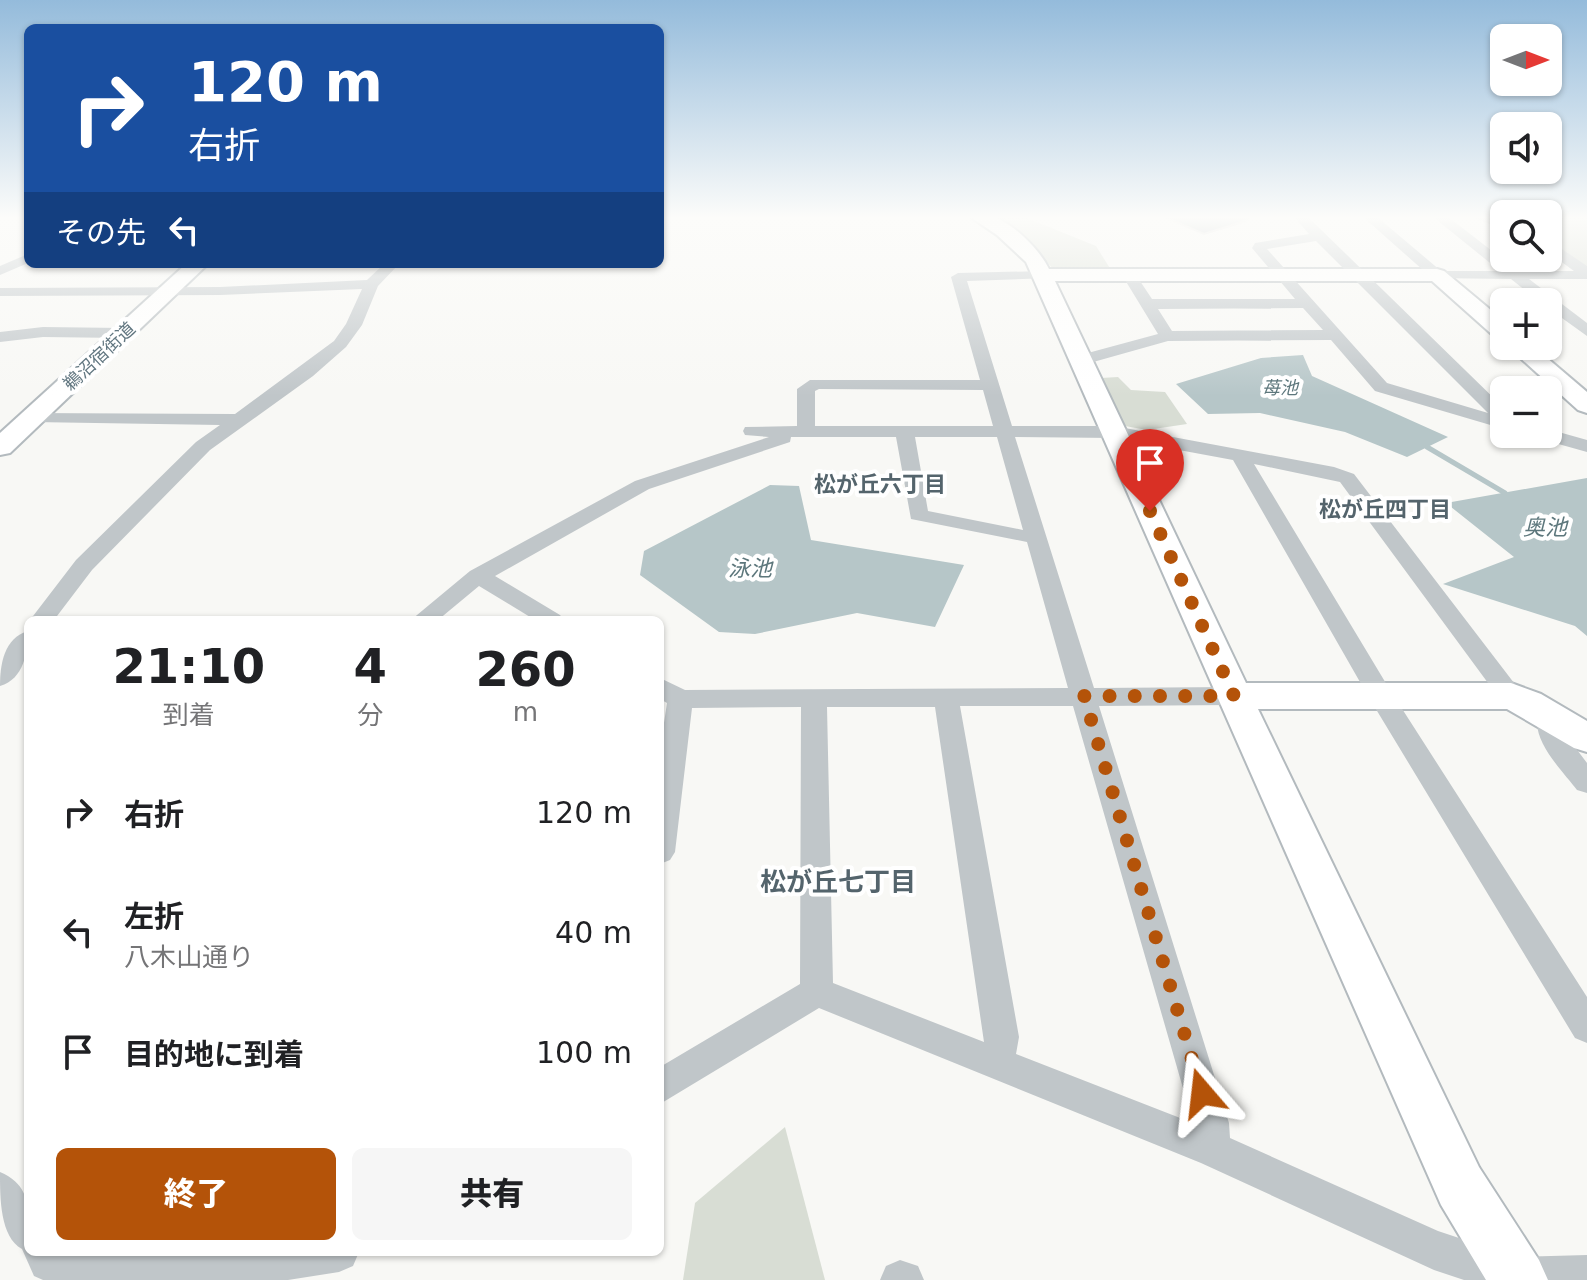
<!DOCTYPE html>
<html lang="ja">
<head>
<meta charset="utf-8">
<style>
  :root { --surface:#fff; --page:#f6f6f6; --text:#202124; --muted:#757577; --accent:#b45309 }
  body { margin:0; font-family:"DejaVu Sans","Noto Sans JP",sans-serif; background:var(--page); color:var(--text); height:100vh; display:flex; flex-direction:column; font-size:30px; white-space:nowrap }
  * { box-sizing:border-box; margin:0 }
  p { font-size:26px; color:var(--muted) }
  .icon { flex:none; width:44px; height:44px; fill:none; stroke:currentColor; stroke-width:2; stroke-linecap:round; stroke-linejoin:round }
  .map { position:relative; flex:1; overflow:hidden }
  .side { position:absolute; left:24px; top:616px; width:640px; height:640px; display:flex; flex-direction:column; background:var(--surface); border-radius:12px; box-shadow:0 2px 6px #0004 }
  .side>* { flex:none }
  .top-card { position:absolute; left:24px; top:24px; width:640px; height:244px; border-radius:12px; box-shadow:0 2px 6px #0004; background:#1a4fa0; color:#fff; overflow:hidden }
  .needle { width:52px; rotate:90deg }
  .tools { position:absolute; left:1490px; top:24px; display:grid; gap:16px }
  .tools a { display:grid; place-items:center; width:72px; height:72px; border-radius:12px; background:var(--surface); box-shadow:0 2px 6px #0004; font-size:40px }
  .pin { position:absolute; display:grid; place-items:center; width:68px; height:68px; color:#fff; margin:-82px -34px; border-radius:50% 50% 50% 0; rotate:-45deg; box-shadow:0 0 8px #0007 }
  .pin .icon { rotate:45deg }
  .me { position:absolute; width:88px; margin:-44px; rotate:343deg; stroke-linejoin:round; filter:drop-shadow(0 0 6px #0008) }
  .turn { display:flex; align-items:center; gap:28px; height:168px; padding:0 32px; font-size:36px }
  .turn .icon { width:104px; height:104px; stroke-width:2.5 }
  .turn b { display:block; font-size:56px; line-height:68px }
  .then { display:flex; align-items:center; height:76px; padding:0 32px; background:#0003; gap:16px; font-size:30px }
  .eta { display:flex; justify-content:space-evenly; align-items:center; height:136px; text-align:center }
  .eta b { font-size:48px; font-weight:800; line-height:56px }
  .cta { display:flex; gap:16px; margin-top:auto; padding:16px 32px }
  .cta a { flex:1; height:92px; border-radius:12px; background:var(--accent); color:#fff; font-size:32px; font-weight:800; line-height:92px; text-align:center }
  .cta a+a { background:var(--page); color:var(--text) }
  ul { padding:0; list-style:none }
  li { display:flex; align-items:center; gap:24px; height:120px; padding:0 32px }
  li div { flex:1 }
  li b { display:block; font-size:30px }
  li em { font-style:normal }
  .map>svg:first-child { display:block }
</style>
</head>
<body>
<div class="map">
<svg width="1587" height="1280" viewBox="0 0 1587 1280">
  <rect width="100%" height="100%" fill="#f8f8f5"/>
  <g fill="#d8ddd4">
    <polygon points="989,216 1022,216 1096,246 1111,270 1055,271 1022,235"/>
    <polygon points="1548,216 1587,216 1587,268 1548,241"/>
    <polygon points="1118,377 1131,390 1165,392 1187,424 1147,430 1125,426 1101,378"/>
    <polygon points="785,1127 825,1280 683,1280 695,1203"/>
  </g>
  <g fill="#b6c6c8">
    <polygon points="1303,355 1312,376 1448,437 1407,457 1345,432 1260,413 1208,414 1176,384 1261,358"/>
    <polygon points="1587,478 1587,636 1575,626 1443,584 1514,557 1446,503"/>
    <polygon points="770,485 799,486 811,540 964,565 935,627 857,613 755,634 719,632 640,575 644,551"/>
  </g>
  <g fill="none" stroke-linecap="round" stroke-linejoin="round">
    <polyline stroke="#b6c6c8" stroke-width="5" points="1427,447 1505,493"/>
  </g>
  <polygon fill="#a8b2b7" stroke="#dad9d7" stroke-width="2" points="1162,216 1248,216 1249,220 1204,234"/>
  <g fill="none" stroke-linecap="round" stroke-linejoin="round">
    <g stroke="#b3babe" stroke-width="4">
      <g id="secondary">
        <path d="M969 216C975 216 983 215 989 216 1011 220 1040 250 1049 269H1437L1444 271 1504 321V340L1496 338 1432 281H1055L1246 683H1511L1541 694 1587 721V752L1574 748 1507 709H1258L1479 1167 1539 1260 1548 1280H1486L1441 1205 1026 262 997 235Z"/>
        <polygon points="186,264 208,264 10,453 0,455 0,433"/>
        <polygon points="1507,346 1533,346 1587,392 1587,413 1578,410"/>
      </g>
    </g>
    <g fill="#c0c6c9" fill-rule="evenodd">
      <path d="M1293 216H1307L1504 408V429L1375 391 1331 340 1168 341 1079 366 1071 361 1073 357 1158 334 1122 275 1124 272H1134L1152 299H1295L1252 248 1255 243 1309 234ZM1316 241 1488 413 1387 383 1267 249ZM1303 308 1323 330 1172 331 1158 309Z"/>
      <polygon points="1362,216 1376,216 1441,271 1500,271 1432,216 1447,216 1518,271 1574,271 1548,252 1548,242 1553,243 1587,266 1587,279 1529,279 1587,323 1587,336 1548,308 1548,302 1540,302 1511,279 1432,278"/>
      <polygon points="1468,216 1489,216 1504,221 1504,229"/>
      <polygon points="28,254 28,263 0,275 0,266"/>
      <polygon points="384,264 399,264 378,286 362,325 346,347 313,376 210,450 92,570 54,620 30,620 76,560 196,442 220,425 33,422 27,421 24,417 27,413 235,414 334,341 346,324 362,289 220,295 0,296 0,288 220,287 367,280"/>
      <path d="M1044 271 1049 272V278L967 281 1012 426H1114L1334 467 1354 474 1524 696 1520 702 1511 705 1502 702 1340 482 1254 464 1390 690 1587 997V1043L1575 1038 1368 696 1233 460 1114 438 1015 437 1094 688 1234 687 1243 690 1247 696 1243 702 1234 705 1099 706 1229 1123 1230 1138 1438 1231 1516 1257 1587 1255V1280H1464L1434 1270 1201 1163 819 1008 660 1104V1067L800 984 801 707 692 708 675 852 670 860 660 864V749L667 703 660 699V678L685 690 1068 688 1027 542 911 519 896 437H791L790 442 649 489 495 576 560 615 564 620H535L479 586 438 620H411L470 571 635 481 769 437 745 435 743 431 745 427 797 426V389L810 380H980L951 277 958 273ZM819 389 983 390 993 426H815V391ZM915 437H997L1023 530 928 511ZM960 706H1073L1193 1123 1016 1054 1019 1037ZM827 707H935L984 1042 833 983Z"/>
      <polygon points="43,327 123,328 131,333 123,338 43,337 0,342 0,332"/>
      <polygon points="1548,429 1587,440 1587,452 1537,438 1535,434 1548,434"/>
      <path d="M28 631C28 652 24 679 0 686 0 664 4 638 28 631Z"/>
      <path d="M1550 706 1559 708 1565 734 1587 763V793L1577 790C1562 770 1525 735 1541 708Z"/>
      <path d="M0 1172C36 1187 28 1219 28 1252H359L353 1266 339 1272 288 1280H43L34 1276 22 1249C0 1237 0 1198 0 1172Z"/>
      <polygon points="900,1260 918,1266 924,1280 880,1280 886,1266"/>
    </g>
    <use href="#secondary" fill="#fff" fill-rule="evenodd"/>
  </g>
  <linearGradient id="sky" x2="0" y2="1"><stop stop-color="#94bbdb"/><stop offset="0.55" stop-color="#fcfcfa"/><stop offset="1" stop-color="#fcfcfa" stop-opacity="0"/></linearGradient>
  <rect width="1587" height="396" fill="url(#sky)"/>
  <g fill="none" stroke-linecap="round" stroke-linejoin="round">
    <polyline stroke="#b45309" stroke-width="14" stroke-dasharray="0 25.2" points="1150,511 1234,696 1084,696 1202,1093"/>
  </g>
  <g text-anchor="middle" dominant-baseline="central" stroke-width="8" stroke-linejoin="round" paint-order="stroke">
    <g font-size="18" fill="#627781" stroke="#fff">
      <text transform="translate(99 356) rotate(-43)">鵜沼宿街道</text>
    </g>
    <g font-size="18" font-style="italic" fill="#5d777c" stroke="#fff">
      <text x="1280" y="387">苺池</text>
    </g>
    <g font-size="22" font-weight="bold" fill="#54646c" stroke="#fff">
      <text x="880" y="484">松が丘六丁目</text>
      <text x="1385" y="509">松が丘四丁目</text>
    </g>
    <g font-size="22" font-style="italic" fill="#5d777c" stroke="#fff">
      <text x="1545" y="527">奥池</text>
      <text x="750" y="568">泳池</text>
    </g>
    <g font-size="26" font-weight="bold" fill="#54646c" stroke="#fff">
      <text x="838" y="882">松が丘七丁目</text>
    </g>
  </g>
</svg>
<div class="tools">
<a><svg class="needle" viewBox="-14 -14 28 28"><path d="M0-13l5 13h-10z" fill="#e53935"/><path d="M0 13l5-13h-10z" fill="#757577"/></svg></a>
<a><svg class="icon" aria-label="sound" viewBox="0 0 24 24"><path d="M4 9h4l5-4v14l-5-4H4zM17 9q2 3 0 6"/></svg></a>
<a><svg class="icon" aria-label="search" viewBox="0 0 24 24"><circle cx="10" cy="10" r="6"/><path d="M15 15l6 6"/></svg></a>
<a>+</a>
<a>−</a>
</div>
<div class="pin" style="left:1150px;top:511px;background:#d93025"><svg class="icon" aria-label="arrive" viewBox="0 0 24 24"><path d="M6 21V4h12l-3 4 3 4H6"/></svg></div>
<svg class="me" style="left:1202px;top:1093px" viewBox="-20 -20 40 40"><path d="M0-17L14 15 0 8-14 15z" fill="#b45309" stroke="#fff" stroke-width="4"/></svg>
<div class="top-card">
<div class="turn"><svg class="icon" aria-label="right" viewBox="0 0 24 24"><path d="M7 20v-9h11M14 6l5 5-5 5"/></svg><div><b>120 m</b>右折</div></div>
<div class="then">その先<svg class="icon" aria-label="left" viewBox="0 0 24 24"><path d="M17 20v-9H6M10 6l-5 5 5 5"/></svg></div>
</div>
<section class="side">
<div class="eta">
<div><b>21:10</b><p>到着</p></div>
<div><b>4</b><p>分</p></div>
<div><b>260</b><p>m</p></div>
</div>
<ul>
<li><svg class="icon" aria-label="right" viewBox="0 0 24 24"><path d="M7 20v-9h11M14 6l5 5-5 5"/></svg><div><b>右折</b></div><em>120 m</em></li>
<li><svg class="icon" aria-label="left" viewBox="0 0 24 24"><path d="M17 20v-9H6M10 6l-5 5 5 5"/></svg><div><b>左折</b><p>八木山通り</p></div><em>40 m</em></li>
<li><svg class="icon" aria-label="arrive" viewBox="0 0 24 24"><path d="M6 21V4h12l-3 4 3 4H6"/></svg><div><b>目的地に到着</b></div><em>100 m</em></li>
</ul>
<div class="cta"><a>終了</a><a>共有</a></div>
</section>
</div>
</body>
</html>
